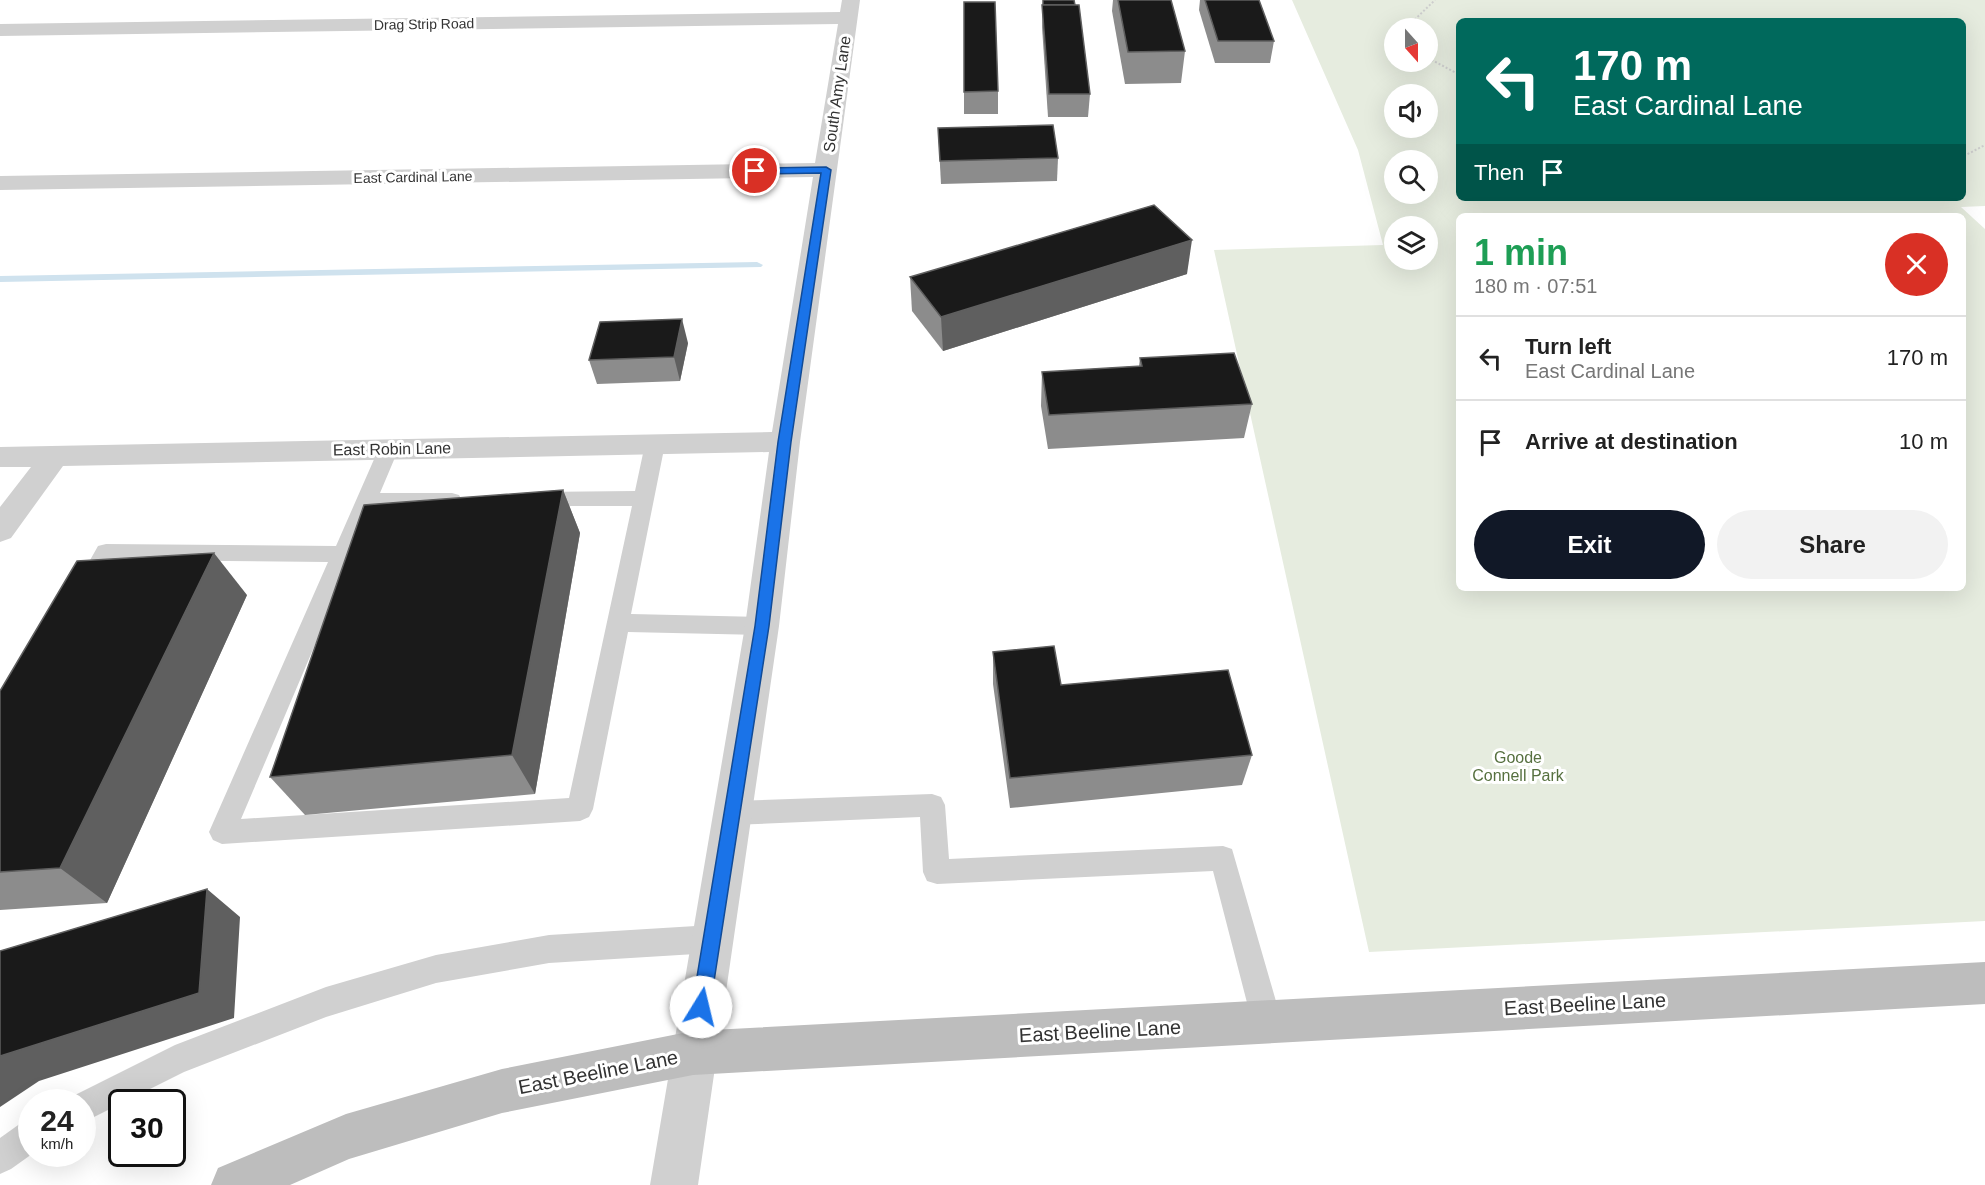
<!DOCTYPE html>
<html lang="en">
<head>
<meta charset="utf-8">
<style>
  :root { --surface:#fff; --page:#f2f2f2; --text:#222; --muted:#767676; --line:#e0e0e0; --accent:#111827 }
  body { margin:0; font-family:Helvetica,sans-serif; background:var(--page); color:var(--text); height:100vh; display:flex; flex-direction:column; font-size:22px; white-space:nowrap }
  * { box-sizing:border-box; margin:0 }
  p { font-size:20px; color:var(--muted) }
  .icon { flex:none; width:33px; height:33px; fill:none; stroke:currentColor; stroke-width:2; stroke-linecap:round; stroke-linejoin:round }
  .map { position:relative; flex:1; overflow:hidden }
  .side { position:absolute; left:1456px; top:213px; width:510px; height:378px; display:flex; flex-direction:column; background:var(--surface); border-radius:9px; box-shadow:0 6px 24px #0002 }
  .side>* { flex:none }
  .hud { position:absolute; left:1456px; top:18px; width:510px; height:183px; border-radius:9px; box-shadow:0 6px 24px #0002; background:#00695c; color:#fff; overflow:hidden }
  .needle { width:39px; rotate:159deg }
  .fabs { position:absolute; left:1384px; top:18px; display:grid; gap:12px }
  .fabs a { display:grid; place-items:center; width:54px; height:54px; border-radius:50%; background:var(--surface); box-shadow:0 6px 24px #0002; font-size:30px }
  .speed { position:absolute; left:18px; top:1089px; display:flex; gap:12px; font-size:30px; font-weight:700; text-align:center }
  .speed>* { display:grid; place-content:center; width:78px; height:78px; border-radius:50%; background:var(--surface); box-shadow:0 6px 24px #0002; line-height:1 }
  .speed small { font-size:15px; font-weight:400 }
  .speed .limit { border:3px solid #111; border-radius:9px; background:#fff; color:#111 }
  .pin { position:absolute; display:grid; place-items:center; width:51px; height:51px; color:#fff; margin:-26px; border:3px solid #fff; border-radius:50%; box-shadow:0 2px 6px #0007 }
  .me { position:absolute; width:66px; margin:-33px; rotate:9deg; stroke-linejoin:round; filter:drop-shadow(0 0 4px #0008) }
  .turn { display:flex; align-items:center; gap:21px; height:126px; padding:0 18px; font-size:27px }
  .turn .icon { width:78px; height:78px; stroke-width:2.5 }
  .turn b { display:block; font-size:42px; line-height:51px }
  .then { display:flex; align-items:center; height:57px; padding:0 18px; background:#0003; gap:12px; font-size:22px }
  .round { display:grid; place-items:center; flex:none; width:63px; height:63px; border-radius:32px; background:var(--page) }
  .summary { display:flex; align-items:center; justify-content:space-between; height:102px; padding:0 18px }
  h1 { font-size:36px; font-weight:800; line-height:45px; color:#1e9e55 }
  .button { display:flex; gap:12px; margin-top:auto; padding:12px 18px }
  .button a { flex:1; height:69px; border-radius:36px; background:var(--accent); color:#fff; font-size:24px; font-weight:800; line-height:69px; text-align:center }
  .button a+a { background:var(--page); color:var(--text) }
  ul { padding:0; list-style:none }
  li { display:flex; align-items:center; gap:18px; height:84px; padding:0 18px; border-top:2px solid var(--line) }
  li div { flex:1 }
  li b { display:block; font-size:22px }
  li em { font-style:normal }
  .map>svg:first-child { display:block }
</style>
</head>
<body>
<div class="map">
<svg width="1985" height="1185" viewBox="0 0 1985 1185">
  <rect width="100%" height="100%" fill="#fff"/>
  <path fill="#e6ecdf" fill-rule="evenodd" d="M1292 0H1985V206L1961 207 1985 229V921L1369 952 1214 250 1383 245 1358 150ZM1460 21H1964V198H1460ZM1395 28H1428V62H1395ZM1395 94H1428V128H1395ZM1395 160H1428V194H1395ZM1460 216H1964V588H1460ZM1395 226H1428V260H1395Z"/>
  <g fill="none" stroke-linecap="round" stroke-linejoin="round">
    <polygon fill="#cfe2ee" fill-rule="evenodd" points="757,262 763,265 761,267 0,282 0,276"/>
    <g stroke="#cdcdcd" stroke-width="2" stroke-dasharray="2 2" stroke-linecap="butt">
      <polyline points="1406,28 1435,0"/>
      <polyline points="1428,58 1460,75"/>
      <polyline points="1964,156 1985,145"/>
    </g>
    <g fill="#d0d0d0" fill-rule="evenodd">
      <polygon points="655,437 662,439 665,444 631,614 762,617 770,620 774,626 770,632 762,635 628,632 593,809 589,817 580,821 222,844 213,840 209,832 328,562 112,560 95,591 87,594 79,591 76,585 98,546 106,544 336,546 379,448 382,443 389,441 396,443 399,448 380,493 452,493 459,495 462,500 459,505 452,507 373,508 241,819 569,798 632,506 536,506 529,504 526,499 529,494 536,492 635,491 645,444 648,439"/>
      <polygon points="932,794 941,797 945,805 949,859 1223,846 1232,849 1282,1022 1277,1032 1267,1037 1257,1032 1252,1022 1213,871 937,884 927,881 923,872 920,817 732,825 723,821 719,813 723,805 732,801"/>
      <polygon points="712,925 722,929 726,939 722,949 712,953 549,963 436,983 326,1017 184,1072 82,1123 82,1102 69,1102 71,1097 175,1045 326,987 436,955 549,935"/>
      <polygon points="32,1119 32,1154 11,1169 0,1174 0,1138 21,1123"/>
    </g>
    <polygon fill="#d0d0d0" fill-rule="evenodd" points="842,0 860,0 800,442 779,626 698,1185 650,1185 745,626 769,452 63,466 11,538 0,542 0,507 31,467 0,467 0,447 772,432 813,177 0,190 0,176 815,163 838,24 0,36 0,24 840,12"/>
    <polygon fill="#bdbdbd" fill-rule="evenodd" points="1985,962 1985,1004 693,1075 502,1113 349,1159 290,1185 211,1185 218,1168 346,1114 502,1069 693,1031"/>
  </g>
  <g fill="#8c8c8c">
    <polygon points="1043,0 1090,94 1088,117 1048,117 1042,27"/>
    <polygon points="1113,0 1171,0 1185,51 1181,83 1125,84 1112,11"/>
    <polygon points="1200,0 1259,0 1274,41 1270,63 1215,63 1199,10"/>
    <polygon points="998,91 998,114 964,114 964,92"/>
    <polygon points="938,128 1058,158 1057,181 941,184"/>
    <polygon points="1187,274 943,351 912,311 910,277"/>
    <polygon points="688,343 680,381 597,384 589,360"/>
    <polygon points="1140,358 1252,404 1244,438 1048,449 1041,406 1042,372 1139,366"/>
    <polygon points="563,490 580,533 535,794 305,815 270,777"/>
    <polygon points="247,595 107,903 0,910 0,691"/>
    <polygon points="993,652 1061,685 1252,755 1242,785 1010,808 993,684"/>
  </g>
  <g fill="#5f5f5f">
    <polygon points="1192,240 1187,274 943,351 941,317"/>
    <polygon points="682,319 688,343 680,381 674,357"/>
    <polygon points="563,490 580,533 535,794 512,755"/>
    <polygon points="214,553 247,595 107,903 60,868"/>
    <polygon points="207,889 240,917 234,1018 39,1081 0,1107 0,1056"/>
  </g>
  <g fill="#1a1a1a" stroke="#5f5f5f" stroke-width="1.5">
    <polygon points="1043,0 1074,0 1075,5 1043,5"/>
    <polygon points="1118,0 1171,0 1185,51 1128,52"/>
    <polygon points="1205,0 1259,0 1274,41 1218,41"/>
    <polygon points="964,2 995,2 998,91 964,92"/>
    <polygon points="1042,5 1079,5 1090,94 1049,94"/>
    <polygon points="1053,125 1058,158 940,161 938,128"/>
    <polygon points="1154,205 1192,240 941,317 910,277"/>
    <polygon points="682,319 674,357 589,360 600,322"/>
    <polygon points="1234,353 1252,404 1049,415 1042,372 1142,366 1140,358"/>
    <polygon points="563,490 512,755 270,777 364,505"/>
    <polygon points="214,553 60,868 0,872 0,691 77,561"/>
    <polygon points="1054,646 1061,685 1228,670 1252,755 1010,778 993,652"/>
    <polygon points="207,889 199,993 0,1056 0,951"/>
  </g>
  <polygon fill="#1a73e8" stroke="#114b97" stroke-width="1.5" points="826,167 831,170 791,442 769,626 710,1007 707,1014 701,1016 695,1014 692,1007 755,626 778,442 821,173 755,174 750,171 755,168"/>
  <g text-anchor="middle" dominant-baseline="central" stroke-width="6" stroke-linejoin="round" paint-order="stroke">
    <g font-size="14" fill="#333" stroke="#fff">
      <text transform="translate(424 24) rotate(-1)">Drag Strip Road</text>
      <text transform="translate(413 177) rotate(-1)">East Cardinal Lane</text>
    </g>
    <g font-size="16" fill="#333" stroke="#fff">
      <text transform="translate(837 94) rotate(-82)">South Amy Lane</text>
      <text transform="translate(392 449) rotate(-1)">East Robin Lane</text>
    </g>
    <g font-size="16" fill="#56703f" stroke="#fff">
      <text x="1518" y="757">Goode<tspan x="1518" dy="18">Connell Park</tspan></text>
    </g>
    <g font-size="20" fill="#333" stroke="#fff">
      <text transform="translate(1585 1004) rotate(-3)">East Beeline Lane</text>
      <text transform="translate(1100 1031) rotate(-3)">East Beeline Lane</text>
      <text transform="translate(598 1072) rotate(-11)">East Beeline Lane</text>
    </g>
  </g>
</svg>
<div class="fabs">
<a><svg class="needle" viewBox="-14 -14 28 28"><path d="M0-13l5 13h-10z" fill="#e53935"/><path d="M0 13l5-13h-10z" fill="#767676"/></svg></a>
<a><svg class="icon" aria-label="sound" viewBox="0 0 24 24"><path d="M4 9h4l5-4v14l-5-4H4zM17 9q2 3 0 6"/></svg></a>
<a><svg class="icon" aria-label="search" viewBox="0 0 24 24"><circle cx="10" cy="10" r="6"/><path d="M15 15l6 6"/></svg></a>
<a><svg class="icon" aria-label="layers" viewBox="0 0 24 24"><path d="M12 4l9 5-9 5-9-5zM3 14l9 5 9-5"/></svg></a>
</div>
<div class="speed"><div>24<small>km/h</small></div><div class="limit">30</div></div>
<div class="pin" style="left:755px;top:171px;background:#d93025"><svg class="icon" aria-label="arrive" viewBox="0 0 24 24"><path d="M6 21V4h12l-3 4 3 4H6"/></svg></div>
<svg class="me" style="left:701px;top:1007px" viewBox="-20 -20 40 40"><circle r="19" fill="#fff"/><path d="M0-13L10 11 0 6-10 11z" fill="#1a73e8"/></svg>
<div class="hud">
<div class="turn"><svg class="icon" aria-label="left" viewBox="0 0 24 24"><path d="M17 20v-9H6M10 6l-5 5 5 5"/></svg><div><b>170 m</b>East Cardinal Lane</div></div>
<div class="then">Then<svg class="icon" aria-label="arrive" viewBox="0 0 24 24"><path d="M6 21V4h12l-3 4 3 4H6"/></svg></div>
</div>
<section class="side">
<div class="summary"><div><h1>1 min</h1><p>180 m · 07:51</p></div><a class="round" style="background:#d93025;color:#fff"><svg class="icon" aria-label="close" viewBox="0 0 24 24"><path d="M6 6l12 12M18 6L6 18"/></svg></a></div>
<ul>
<li><svg class="icon" aria-label="left" viewBox="0 0 24 24"><path d="M17 20v-9H6M10 6l-5 5 5 5"/></svg><div><b>Turn left</b><p>East Cardinal Lane</p></div><em>170 m</em></li>
<li><svg class="icon" aria-label="arrive" viewBox="0 0 24 24"><path d="M6 21V4h12l-3 4 3 4H6"/></svg><div><b>Arrive at destination</b></div><em>10 m</em></li>
</ul>
<div class="button"><a>Exit</a><a>Share</a></div>
</section>
</div>
</body>
</html>
